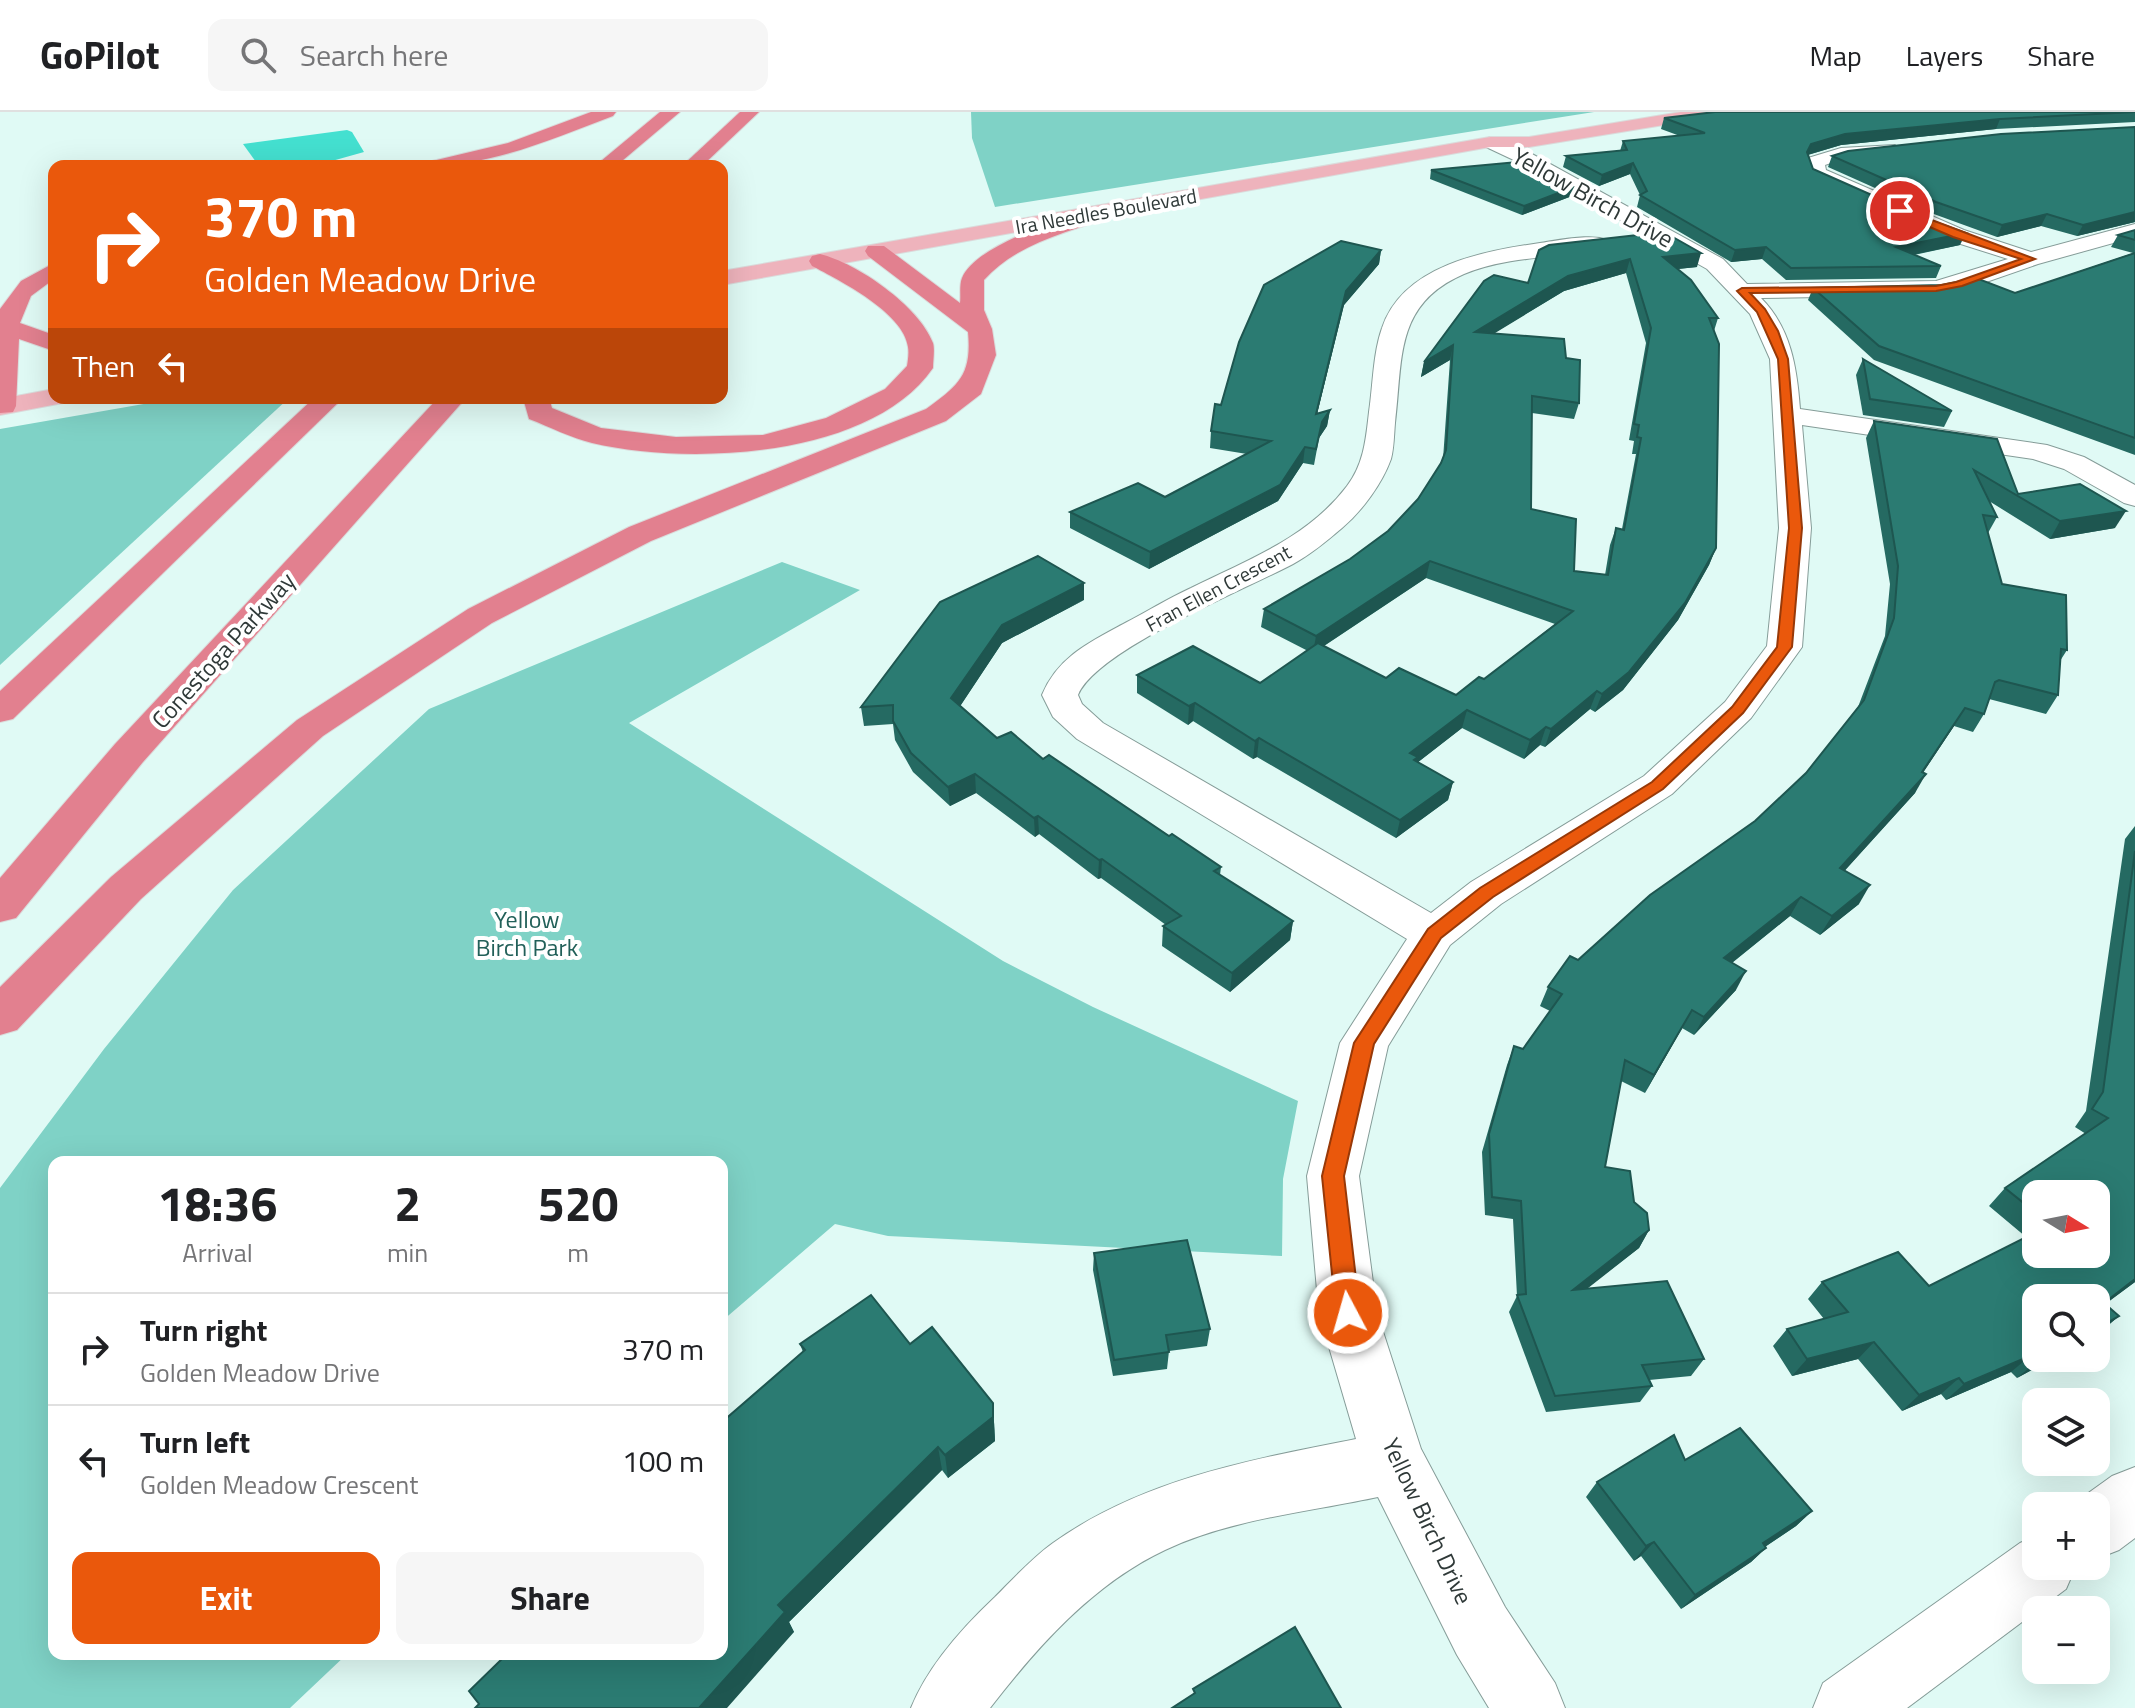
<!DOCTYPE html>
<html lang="en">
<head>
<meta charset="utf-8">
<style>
  :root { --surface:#fff; --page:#f6f6f6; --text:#202124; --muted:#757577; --line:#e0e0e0; --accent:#ea580c }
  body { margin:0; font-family:"Titillium Web",sans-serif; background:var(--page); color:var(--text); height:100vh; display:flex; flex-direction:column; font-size:30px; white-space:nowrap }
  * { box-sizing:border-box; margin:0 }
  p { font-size:26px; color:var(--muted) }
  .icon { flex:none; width:44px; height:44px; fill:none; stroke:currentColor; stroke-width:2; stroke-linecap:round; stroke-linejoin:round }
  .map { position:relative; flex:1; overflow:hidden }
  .drawer { position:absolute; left:48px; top:1044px; width:680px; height:504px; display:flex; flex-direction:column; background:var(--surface); border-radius:16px; box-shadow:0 8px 32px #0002 }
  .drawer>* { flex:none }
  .top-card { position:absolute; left:48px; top:48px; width:680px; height:244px; border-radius:16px; box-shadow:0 8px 32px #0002; background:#ea580c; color:#fff; overflow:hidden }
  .needle { width:52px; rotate:100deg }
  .tools { position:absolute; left:2022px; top:1068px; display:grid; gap:16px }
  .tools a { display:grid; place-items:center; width:88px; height:88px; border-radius:16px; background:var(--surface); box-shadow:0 8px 32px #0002; font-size:40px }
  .pin { position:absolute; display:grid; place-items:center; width:68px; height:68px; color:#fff; margin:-34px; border:4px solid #fff; border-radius:50%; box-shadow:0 2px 8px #0007 }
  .me { position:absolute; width:88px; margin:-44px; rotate:354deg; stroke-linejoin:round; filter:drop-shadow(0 0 6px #0008) }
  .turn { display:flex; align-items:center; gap:28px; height:168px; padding:0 24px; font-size:36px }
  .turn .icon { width:104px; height:104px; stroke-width:2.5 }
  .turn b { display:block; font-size:56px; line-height:68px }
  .then { display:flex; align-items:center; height:76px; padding:0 24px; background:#0003; gap:16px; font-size:30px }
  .eta { display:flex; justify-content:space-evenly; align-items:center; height:136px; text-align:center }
  .eta b { font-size:48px; font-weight:700; line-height:56px }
  .primary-button { display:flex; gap:16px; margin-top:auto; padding:16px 24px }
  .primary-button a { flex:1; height:92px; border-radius:16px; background:var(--accent); color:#fff; font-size:32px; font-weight:700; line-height:92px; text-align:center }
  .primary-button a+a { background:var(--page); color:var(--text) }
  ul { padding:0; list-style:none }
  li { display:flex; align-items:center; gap:24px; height:112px; padding:0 24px; border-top:2px solid var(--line) }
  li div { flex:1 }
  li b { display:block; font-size:30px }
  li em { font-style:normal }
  header { display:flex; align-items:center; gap:48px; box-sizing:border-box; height:112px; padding:0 40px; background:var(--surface); border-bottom:2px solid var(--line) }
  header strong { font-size:38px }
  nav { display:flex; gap:44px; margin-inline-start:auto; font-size:28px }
  .search { width:560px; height:72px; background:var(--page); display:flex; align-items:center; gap:20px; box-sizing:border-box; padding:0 28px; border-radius:16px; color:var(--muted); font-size:30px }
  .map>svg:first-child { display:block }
</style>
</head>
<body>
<header>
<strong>GoPilot</strong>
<div class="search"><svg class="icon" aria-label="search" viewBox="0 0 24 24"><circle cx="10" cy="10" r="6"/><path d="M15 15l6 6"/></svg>Search here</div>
<nav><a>Map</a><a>Layers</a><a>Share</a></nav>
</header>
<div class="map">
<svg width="2135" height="1596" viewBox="0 0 2135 1596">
  <rect width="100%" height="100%" fill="#e0faf5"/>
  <g fill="#7fd2c6">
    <polygon points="971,0 1594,0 995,95 972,26"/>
    <polygon points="178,286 289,286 0,553 0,317"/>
    <polygon points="782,450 860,478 629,611 1003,849 1093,895 1298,989 1283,1067 1282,1144 888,1124 835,1112 722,1209 722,1050 54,1050 54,1542 347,1542 290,1596 0,1596 0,1076 104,937 233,778 429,597"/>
  </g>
  <polygon fill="#44e0d0" points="347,18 352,20 364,40 314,54 259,54 243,32"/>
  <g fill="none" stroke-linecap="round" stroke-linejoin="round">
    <g stroke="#859c98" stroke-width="2">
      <g id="minor">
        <path d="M1490 25 1532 42 1723 147 1747 172 1936 169 2008 147 1948 128 1810 65 1806 50 1808 46 1841 36 1895 33 1898 37 1895 41 1843 47 1825 53 1826 58 1964 118 2031 140 2135 112V125L2038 152 1966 177 1936 183 1761 186C1791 216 1797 256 1800 297L2047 333 2084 345 2135 373V394L2124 391 2064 357 2033 347 1802 313 1811 416 1802 535 1751 606 1672 682 1501 792 1450 833 1388 934 1359 1064 1377 1201 1421 1337 1505 1495 1555 1571 1565 1596H1489L1457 1543 1378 1385C1308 1400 1230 1407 1165 1438 1093 1472 1038 1534 990 1596H911C928 1554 962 1516 995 1485 1013 1467 1032 1446 1053 1431 1143 1367 1250 1348 1356 1327L1319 1201 1307 1064 1340 931 1407 827 1077 627 1053 605 1042 583C1058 544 1092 529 1127 510 1148 499 1169 486 1191 476 1247 448 1308 426 1347 374 1364 352 1366 326 1369 300 1373 273 1373 241 1382 216 1403 153 1484 139 1540 131 1555 129 1601 119 1610 131L1607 136C1559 147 1510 143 1464 162 1394 192 1403 247 1395 311 1394 322 1394 336 1391 347 1382 372 1362 399 1342 416 1328 428 1310 443 1293 452 1246 477 1096 538 1078 583L1082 592 1103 611 1431 801 1471 770 1644 664 1725 590 1767 534 1779 416 1770 247 1750 202 1707 157 1518 50 1484 34 1481 30Z"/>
        <polygon points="2135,1355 2135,1426 2119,1438 2096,1447 2096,1394 2073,1392 2112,1364"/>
        <polygon points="2036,1424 2036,1454 2076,1454 2066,1477 1907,1596 1813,1596 1823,1571 2020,1431"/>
      </g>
    </g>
    <g stroke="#dadbdb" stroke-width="2">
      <g id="major">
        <polygon points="1681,0 1722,0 1713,5 1529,35 1490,35 722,173 722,159 1490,25 1529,25"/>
        <polygon points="54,277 54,286 67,286 63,291 0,303 0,287"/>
      </g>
    </g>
    <g stroke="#dadbdb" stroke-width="2">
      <g id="highway">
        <path d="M591 0H616L613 4C552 27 492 54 426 54L428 50 508 31Z"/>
        <polygon points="660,0 680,0 616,54 595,54"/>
        <polygon points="740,0 759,0 702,54 682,54"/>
        <path d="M1109 93 1119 99 1116 103C1070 120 1018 130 984 168V198L992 217 996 243 981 282 946 309 651 429 492 511 323 624 141 787 17 918 0 923V875L111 765 297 608 468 497 629 415 926 297C959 273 972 263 968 220L868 144 865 139 868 134H884L960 191C961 184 959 173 962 166 976 131 1074 102 1109 93Z"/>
        <path d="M820 142C857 151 919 194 933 231 935 237 933 249 933 256 871 346 689 354 592 331 571 326 550 315 529 307L523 286H549L552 296 601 316 676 325 763 323 826 306 885 277 907 254C908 248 909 241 908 235 904 201 839 168 812 154L809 149 812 144Z"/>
        <polygon points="54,151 54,167 31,184 20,211 54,223 54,239 19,227 16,294 13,300 0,301 0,197 21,169"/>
        <polygon points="314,286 343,286 13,607 0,610 0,579"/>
        <polygon points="438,286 466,286 143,650 16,806 0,810 0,766 115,632"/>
      </g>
    </g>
    <use href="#minor" fill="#fff" fill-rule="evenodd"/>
    <use href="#major" fill="#eeb3bc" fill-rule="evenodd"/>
    <use href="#highway" fill="#e2808f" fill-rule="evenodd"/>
  </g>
  <g fill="#256a62" fill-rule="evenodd">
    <polygon points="2135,0 2135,10 1996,17 1841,33 1808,43 1813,57 1960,133 1914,143 1941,154 1936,166 1786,168 1762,147 1731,150 1637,95 1640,83 1630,62 1599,74 1563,55 1566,44 1620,39 1623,29 1680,24 1661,17 1664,6"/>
    <polygon points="2135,15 2135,110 2077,124 2041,114 1997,125 1931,101 1828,55 1832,44"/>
    <polygon points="1431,58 1574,75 1572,84 1522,103 1430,67"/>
    <polygon points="2135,118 2135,343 1874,248 1808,188 1813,176 2015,181 2133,141 2111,135 2118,123"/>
    <polygon points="1381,138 1379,152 1344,193 1317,302 1330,298 1327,314 1319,326 1314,353 1303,351 1278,389 1149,457 1070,416 1070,400 1165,385 1247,342 1210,336 1211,319 1221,293"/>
    <path d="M1539 138 1697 155 1677 157 1718 206 1714 219 1716 436 1709 453 1678 508 1623 578 1595 600 1590 597 1545 635 1540 633 1524 647 1462 616 1418 650 1453 670 1448 688 1396 726 1257 645 1253 647 1193 609 1188 613 1137 581V563L1260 571 1308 539 1261 515 1264 497 1350 447 1388 419 1418 387 1441 351 1443 347 1450 248 1421 265 1424 250 1528 171ZM1626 161 1646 231 1629 328 1634 329 1632 342H1636L1622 417 1616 416 1610 433 1605 463 1574 459 1531 397 1532 301 1574 307 1579 291 1566 246 1494 221 1564 179ZM1426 466 1555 512 1484 567 1456 583 1386 566 1324 534Z"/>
    <polygon points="1863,247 1952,299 1944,315 1863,303 1856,263"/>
    <polygon points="1874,309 1997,327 2018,382 2115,416 2050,427 1989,389 1997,405 1988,421 2002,472 2067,538 2060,549 2058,583 2046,602 1989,587 1984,602 1973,620 1954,614 1923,660 1915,681 1845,758 1859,792 1820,823 1790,804 1732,851 1736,878 1694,923 1682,916 1645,981 1621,969 1605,1055 1634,1090 1649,1118 1639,1136 1587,1176 1704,1247 1691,1264 1649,1268 1652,1274 1640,1290 1546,1300 1509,1200 1517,1184 1513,1107 1485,1103 1482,1040 1507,953 1514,934 1523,937 1550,899 1540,894 1548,875 1578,848 1755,709 1806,661 1858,595 1885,524 1890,472 1866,326"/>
    <polygon points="1084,488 1002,531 960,594 997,626 1043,647 1221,755 1220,763 1293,809 1290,828 1230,880 1162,834 1163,814 1166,813 1101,766 1098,767 1039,722 1035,725 976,681 950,694 913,660 895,628 893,612 864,614 861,595"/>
    <path d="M2135 714V1170L2105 1192 2119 1204 2099 1221 2036 1246H2054L2017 1266 2011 1260 1946 1288 1941 1282 1902 1299 1858 1247 1792 1264 1773 1234 1787 1217 1824 1207 1808 1187 1822 1170 1929 1174 2026 1125 1989 1094 2005 1076 2086 1022 2075 1015 2086 999 2125 727ZM2036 1082 2096 1142H2036Z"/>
    <polygon points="1094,1141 1210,1217 1207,1234 1169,1239 1167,1257 1113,1264 1093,1158"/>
    <polygon points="800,1232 910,1232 993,1291 995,1329 948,1366 942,1358 789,1510 794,1520 479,1592 803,1240"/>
    <polygon points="1685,1348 1812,1399 1796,1414 1765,1435 1766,1436 1751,1450 1681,1497 1641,1444 1634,1449 1586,1385 1597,1370"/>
  </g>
  <g fill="#1e5650">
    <polygon points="2000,7 1996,17 1841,33 1807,43 1807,40 1811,32 1845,22"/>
    <polygon points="1633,51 1630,62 1599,74 1602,63"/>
    <polygon points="1574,75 1572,84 1522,103 1524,94"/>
    <polygon points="2135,100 2135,110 2077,124 2083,113"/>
    <polygon points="2047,102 2041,114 1997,125 2002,113"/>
    <polygon points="1966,121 1960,133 1891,147 1896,135"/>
    <polygon points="1766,135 1762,147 1731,150 1735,138"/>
    <polygon points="1381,138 1379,152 1344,193 1313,318 1316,302 1346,179"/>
    <polygon points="1701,141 1697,155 1659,159 1663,145"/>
    <polygon points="1630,147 1626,161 1564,179 1472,235 1475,220 1568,164"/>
    <polygon points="1453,233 1450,248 1421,265 1424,250"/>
    <polygon points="1330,298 1327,314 1319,326 1314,353 1322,310"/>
    <polygon points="1305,335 1303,351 1278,389 1149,457 1150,440"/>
    <polygon points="2126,399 2115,416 2050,427 2060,409"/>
    <polygon points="1716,436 1709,453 1678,508 1623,578 1595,600 1602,582"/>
    <polygon points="1430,449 1426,466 1313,541 1316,524"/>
    <polygon points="1084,471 1084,488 1002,531 953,605 951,586 1002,513"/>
    <polygon points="1597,579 1590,597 1545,635 1551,617"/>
    <polygon points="1195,591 1193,609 1188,613 1189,594"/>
    <polygon points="1965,596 1954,614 1911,679 1922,660"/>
    <polygon points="1467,598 1462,616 1417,651 1410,641"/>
    <polygon points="1546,615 1540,633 1524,647 1530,628"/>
    <polygon points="1259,626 1257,645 1253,647 1255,629"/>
    <polygon points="975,662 976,681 950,694 948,675"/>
    <polygon points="1926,662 1915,681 1830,775 1840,756"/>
    <polygon points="1453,670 1448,688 1396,726 1400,708"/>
    <polygon points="1038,704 1039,722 1035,725 1034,706"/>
    <polygon points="1102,747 1101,766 1098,767 1099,748"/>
    <polygon points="1870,773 1859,792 1820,823 1832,804"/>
    <polygon points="1801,785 1790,804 1714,865 1724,846"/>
    <polygon points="1293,809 1290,828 1230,880 1232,861"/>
    <polygon points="1746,859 1736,878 1694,923 1704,905"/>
    <polygon points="1692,898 1682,916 1645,981 1654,963"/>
    <polygon points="1649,1118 1639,1136 1564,1195 1573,1178"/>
    <polygon points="2135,1167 2135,1170 2096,1199 2104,1191"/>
    <polygon points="2119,1204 2099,1221 2096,1223 2096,1217"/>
    <polygon points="1874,1230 1858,1247 1792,1264 1807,1247"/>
    <polygon points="2030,1244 2011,1260 1946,1288 1964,1272"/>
    <polygon points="2042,1246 2054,1246 2017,1266 2036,1250"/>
    <polygon points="1959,1266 1941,1282 1902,1299 1919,1283"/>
    <polygon points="993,1291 995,1329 948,1366 945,1343"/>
    <polygon points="938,1335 942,1358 789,1510 794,1520 727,1596 699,1596 778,1493"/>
    <polygon points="1812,1399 1796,1414 1748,1446 1763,1431"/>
    <polygon points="1654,1430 1641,1444 1634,1449 1646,1434"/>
    <polygon points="1766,1436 1751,1450 1681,1497 1695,1483"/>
  </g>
  <g fill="#2b7b72" stroke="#1e5650" stroke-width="2" fill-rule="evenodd">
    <polygon points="1715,0 2135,0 2000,7 1845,22 1811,32 1807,40 1813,57 1919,104 1966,121 1896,135 1941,154 1791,156 1766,135 1735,138 1640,83 1647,79 1633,51 1602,63 1566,44 1627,38 1623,29 1705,21 1664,6"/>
    <polygon points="2135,15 2135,100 2083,113 2047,102 2002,113 1936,90 1832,44 1848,39 2001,22"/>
    <polygon points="1528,49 1574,75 1524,94 1431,58"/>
    <polygon points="2135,118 2135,128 2118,123"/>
    <path d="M1664 120 1701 141 1663 145 1691 168 1718 206H1709L1719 232 1716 436 1685 491 1629 560 1602 582 1597 579 1551 617 1546 615 1530 628 1467 598 1410 641 1418 645 1414 648 1453 670 1400 708 1259 626 1255 629 1195 591 1189 594 1137 563 1193 534 1260 571 1318 531 1386 566 1399 556 1456 583 1479 565 1484 567 1573 499 1430 449 1316 524 1264 497 1350 447 1388 419 1418 387 1441 351 1446 338 1453 233 1424 250 1484 169 1494 163 1528 171 1539 138 1549 133ZM1630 147 1651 216 1634 312 1639 313 1637 325 1641 326 1624 418 1616 416 1608 463 1574 459 1576 407 1531 397 1532 284 1579 291 1580 248 1566 246 1564 227 1475 220 1568 164Z"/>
    <polygon points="1341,129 1381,138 1346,179 1316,302 1330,298 1322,310 1316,337 1305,335 1280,373 1150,440 1070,400 1138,371 1165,385 1271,329 1211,319 1215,292 1221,293 1239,230 1264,173"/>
    <polygon points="2135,141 2135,326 1879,234 1813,176 1942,173 1976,166 2015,181"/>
    <polygon points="1863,247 1952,299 1870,287"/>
    <polygon points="1874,309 1997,327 2018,382 2080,372 2126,399 2060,409 1974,358 1997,405 1983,403 2002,472 2066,483 2067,538 2061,537 2058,583 1999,568 1995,570 1984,602 1965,596 1922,660 1926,662 1840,756 1870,773 1832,804 1801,785 1724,846 1746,859 1704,905 1692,898 1654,963 1625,948 1605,1055 1630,1059 1634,1090 1647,1101 1649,1118 1573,1178 1667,1169 1704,1247 1642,1253 1652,1274 1555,1284 1517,1183 1526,1182 1521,1089 1492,1085 1489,1022 1514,934 1523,937 1562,882 1548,875 1570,844 1578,848 1650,783 1755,709 1806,661 1864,588 1894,506 1898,454"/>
    <polygon points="1038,444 1084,471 1002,513 951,586 997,626 1011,620 1043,647 1049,643 1169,724 1172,722 1221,755 1214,759 1293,809 1232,861 1163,814 1181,804 1102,747 1099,748 1038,704 1034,706 975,662 948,675 911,641 893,609 893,593 861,595 940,490"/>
    <polygon points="2135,739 2135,1167 2104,1191 2119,1204 2096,1217 2096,1186 2036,1186 2036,1246 2042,1246 2036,1250 2030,1244 1964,1272 1959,1266 1919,1283 1874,1230 1807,1247 1787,1217 1848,1200 1822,1170 1898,1140 1929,1174 2036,1120 2036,1142 2096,1142 2096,1082 2036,1082 2036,1101 2005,1076 2108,1006 2092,997 2103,980"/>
    <polygon points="1187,1128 1210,1217 1166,1223 1169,1240 1114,1248 1094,1141"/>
    <polygon points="871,1183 910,1232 932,1215 993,1291 993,1305 945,1343 938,1335 778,1493 785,1500 699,1596 475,1596 479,1592 469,1579 507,1542 722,1542 722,1310 805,1238 800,1232"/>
    <polygon points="1740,1316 1812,1399 1763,1431 1766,1436 1695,1483 1654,1430 1646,1434 1597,1370 1674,1323 1685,1348"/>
    <polygon points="1295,1515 1341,1596 1172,1596 1195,1581 1193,1577"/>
  </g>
  <polygon fill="#ea580c" stroke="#983908" stroke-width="2" points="1900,96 2035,147 1962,174 1936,179 1750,181 1765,197 1778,219 1788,247 1802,416 1792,535 1743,601 1663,677 1493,785 1441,826 1374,932 1344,1064 1360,1201 1356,1209 1348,1212 1339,1209 1336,1201 1322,1064 1354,931 1428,817 1480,776 1652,670 1732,595 1777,535 1789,416 1778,247 1757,200 1737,179 1742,176 1936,174 1956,170 2021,147 1953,125 1897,101"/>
  <g text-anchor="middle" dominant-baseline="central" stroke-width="8" stroke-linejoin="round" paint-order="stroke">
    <g font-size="20" fill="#2f3938" stroke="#fff">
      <text transform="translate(1106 99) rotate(-10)">Ira Needles Boulevard</text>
      <text transform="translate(1218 476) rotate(-28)">Fran Ellen Crescent</text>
    </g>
    <g font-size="24" fill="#2f3938" stroke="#fff">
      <text transform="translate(1593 85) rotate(29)">Yellow Birch Drive</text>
      <text transform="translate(223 538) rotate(-48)">Conestoga Parkway</text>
      <text transform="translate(1428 1409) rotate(65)">Yellow Birch Drive</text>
    </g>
    <g font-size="24" fill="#226059" stroke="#fff">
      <text x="527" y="807">Yellow<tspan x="527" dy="28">Birch Park</tspan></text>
    </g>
  </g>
</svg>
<div class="tools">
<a><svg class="needle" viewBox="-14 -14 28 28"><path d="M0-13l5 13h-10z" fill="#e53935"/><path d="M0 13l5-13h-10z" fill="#757577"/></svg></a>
<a><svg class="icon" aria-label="search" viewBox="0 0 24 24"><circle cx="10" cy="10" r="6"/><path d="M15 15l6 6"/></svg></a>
<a><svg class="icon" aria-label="layers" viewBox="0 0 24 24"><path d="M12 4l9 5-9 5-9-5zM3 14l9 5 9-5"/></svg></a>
<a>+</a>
<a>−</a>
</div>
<div class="pin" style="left:1900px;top:99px;background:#d93025"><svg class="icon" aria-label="arrive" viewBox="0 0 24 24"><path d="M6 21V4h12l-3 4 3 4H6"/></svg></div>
<svg class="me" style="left:1348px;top:1201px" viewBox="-20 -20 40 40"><circle r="17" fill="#ea580c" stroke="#fff" stroke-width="3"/><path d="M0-11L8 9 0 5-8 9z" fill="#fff"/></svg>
<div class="top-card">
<div class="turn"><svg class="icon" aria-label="right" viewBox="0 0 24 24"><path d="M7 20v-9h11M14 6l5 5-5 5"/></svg><div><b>370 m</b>Golden Meadow Drive</div></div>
<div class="then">Then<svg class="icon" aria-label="left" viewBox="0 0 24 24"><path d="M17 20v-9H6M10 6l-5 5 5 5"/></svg></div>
</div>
<section class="drawer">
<div class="eta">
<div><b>18:36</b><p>Arrival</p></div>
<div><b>2</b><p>min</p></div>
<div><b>520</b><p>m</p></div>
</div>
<ul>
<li><svg class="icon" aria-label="right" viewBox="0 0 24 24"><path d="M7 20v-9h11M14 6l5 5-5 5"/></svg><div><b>Turn right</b><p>Golden Meadow Drive</p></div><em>370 m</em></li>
<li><svg class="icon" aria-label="left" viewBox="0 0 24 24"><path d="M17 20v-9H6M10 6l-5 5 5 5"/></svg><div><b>Turn left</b><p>Golden Meadow Crescent</p></div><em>100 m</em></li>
</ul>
<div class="primary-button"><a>Exit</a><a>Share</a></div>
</section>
</div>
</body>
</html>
